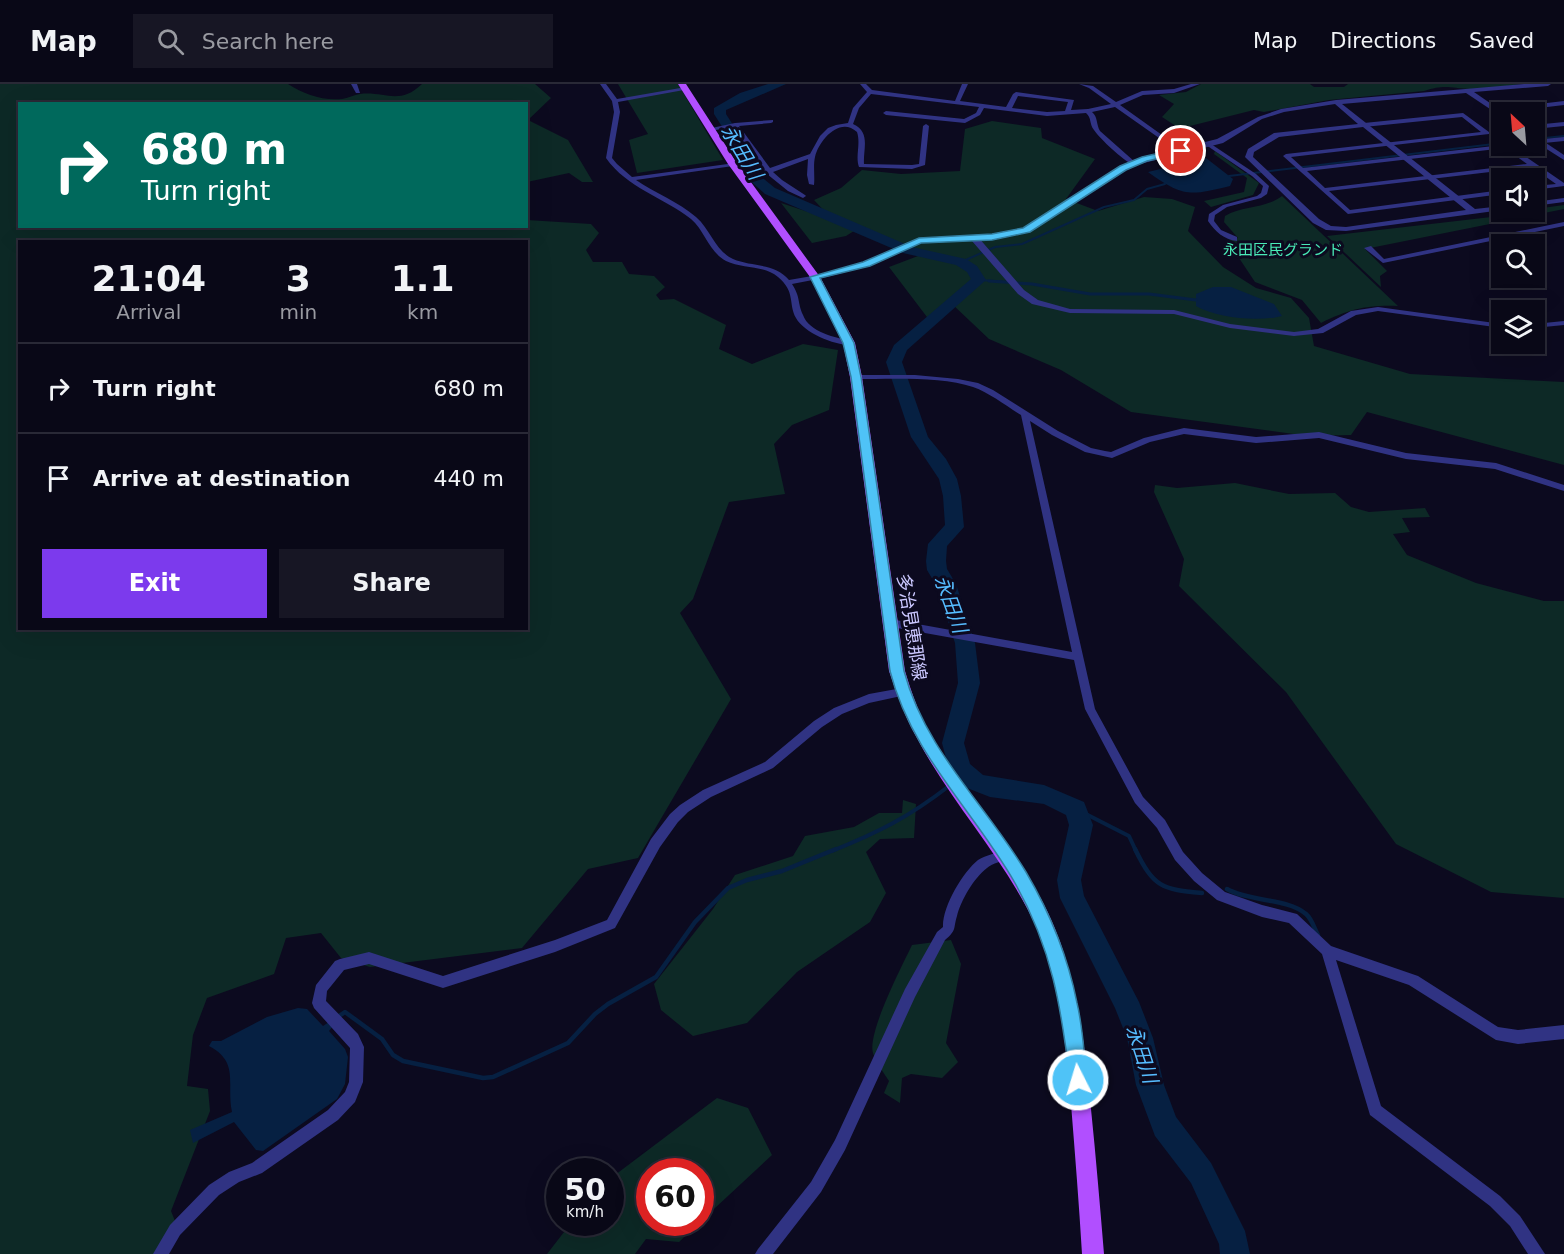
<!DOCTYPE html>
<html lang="en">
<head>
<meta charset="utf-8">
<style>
  :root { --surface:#090817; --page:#171624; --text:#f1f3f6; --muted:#999aa1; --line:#292936; --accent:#7c3aed }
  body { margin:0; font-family:"DejaVu Sans","Noto Sans JP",sans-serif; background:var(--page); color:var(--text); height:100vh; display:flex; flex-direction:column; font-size:22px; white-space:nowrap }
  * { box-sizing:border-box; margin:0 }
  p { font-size:20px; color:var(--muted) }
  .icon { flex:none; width:33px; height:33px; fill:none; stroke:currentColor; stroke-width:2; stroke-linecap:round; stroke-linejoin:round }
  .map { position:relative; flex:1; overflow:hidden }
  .details { position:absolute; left:18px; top:156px; width:510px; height:390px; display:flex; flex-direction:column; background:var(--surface); border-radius:0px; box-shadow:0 6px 24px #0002,0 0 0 2px var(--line) }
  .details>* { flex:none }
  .top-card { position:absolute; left:18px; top:18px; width:510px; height:126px; border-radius:0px; box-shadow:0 6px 24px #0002,0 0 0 2px var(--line); background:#00695c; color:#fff; overflow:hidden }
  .needle { width:39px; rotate:334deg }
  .tools { position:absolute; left:1491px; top:18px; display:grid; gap:12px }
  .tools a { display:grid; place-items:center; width:54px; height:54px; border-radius:0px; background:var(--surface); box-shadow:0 6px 24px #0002,0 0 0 2px var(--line); font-size:30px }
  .speed { position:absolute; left:546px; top:1074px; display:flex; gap:12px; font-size:30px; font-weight:700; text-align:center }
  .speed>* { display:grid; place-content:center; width:78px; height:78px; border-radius:50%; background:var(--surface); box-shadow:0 6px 24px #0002,0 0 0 2px var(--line); line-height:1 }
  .speed small { font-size:15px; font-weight:400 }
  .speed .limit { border:9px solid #d22; background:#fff; color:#111 }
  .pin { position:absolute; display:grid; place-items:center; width:51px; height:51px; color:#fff; margin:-26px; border:3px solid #fff; border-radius:50%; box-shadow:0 2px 6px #0007 }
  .me { position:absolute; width:66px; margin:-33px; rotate:355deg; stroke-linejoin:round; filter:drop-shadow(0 0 4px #0008) }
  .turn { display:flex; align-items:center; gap:21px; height:126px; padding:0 24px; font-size:27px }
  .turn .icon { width:78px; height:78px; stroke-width:2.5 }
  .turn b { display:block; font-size:42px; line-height:51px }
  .eta { display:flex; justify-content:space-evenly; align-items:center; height:102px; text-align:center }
  .eta b { font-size:36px; font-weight:700; line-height:42px }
  .button { display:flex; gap:12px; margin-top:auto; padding:12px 24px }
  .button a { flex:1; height:69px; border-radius:0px; background:var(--accent); color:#fff; font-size:24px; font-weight:700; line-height:69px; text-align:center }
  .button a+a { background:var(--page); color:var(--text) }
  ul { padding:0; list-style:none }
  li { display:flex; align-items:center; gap:18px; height:90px; padding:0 24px; border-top:2px solid var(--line) }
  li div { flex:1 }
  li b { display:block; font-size:22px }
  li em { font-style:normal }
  header { display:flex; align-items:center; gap:36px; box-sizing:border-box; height:84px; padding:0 30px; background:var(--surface); border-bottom:2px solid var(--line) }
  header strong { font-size:28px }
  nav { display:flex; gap:33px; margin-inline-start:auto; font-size:21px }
  .search { width:420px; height:54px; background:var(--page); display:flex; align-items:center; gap:15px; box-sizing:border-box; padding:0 21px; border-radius:0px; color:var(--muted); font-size:22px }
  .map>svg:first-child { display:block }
</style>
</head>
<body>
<header>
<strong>Map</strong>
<div class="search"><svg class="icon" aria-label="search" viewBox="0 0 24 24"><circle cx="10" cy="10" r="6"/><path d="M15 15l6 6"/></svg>Search here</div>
<nav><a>Map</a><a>Directions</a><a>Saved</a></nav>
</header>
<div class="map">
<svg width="1564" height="1170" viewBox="0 0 1564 1170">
  <rect width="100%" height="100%" fill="#0c0a1f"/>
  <g fill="#0d2926" fill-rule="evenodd">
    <path d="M0 0H288C304 10 322 17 342 15 348 14 354 11 360 10 385 7 399 22 422 0H535L551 14 528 36 568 56 593 98H582L569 89 527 98 526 20H20V142H526L527 136 591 140 599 149 586 166 593 178H622L629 190 654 192 665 203 656 211 660 216 674 215 726 241 719 265 752 280 803 260 838 266 829 326 792 341 774 360 785 410 729 418 693 515 680 529 731 615 638 774 588 785 522 864 370 883 341 874 321 849 286 854 274 890 207 914 193 951 187 1002 208 1005 210 1027 171 1127 175 1137 159 1170H0ZM20 158H526V544H20Z"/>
    <polygon points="618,0 678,0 723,76 637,89 629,56 648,50"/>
    <path d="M1201 0H1310L1314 3H1344L1348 0H1522C1505 2 1487 5 1470 5 1450 4 1445 0 1424 7L1329 16 1264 28 1254 26 1186 43 1206 58 1202 59 1162 33 1174 20 1159 11 1186 8Z"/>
    <polygon points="992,37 1041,44 1042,54 1095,75 1066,115 1098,127 1144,113 1172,115 1195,123 1188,147 1223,183 1256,204 1291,214 1309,234 1314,262 1410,290 1564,298 1564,381 1367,328 1351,351 1308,352 1131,328 1061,286 989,255 952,220 930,237 889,183 918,172 857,145 846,152 812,159 781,119 842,139 828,131 814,116 841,104 862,86 901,90 960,87 965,45"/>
    <polygon points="1215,67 1259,99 1253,111 1211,123 1204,117 1244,108 1247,94 1214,70"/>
    <path d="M1282 112 1398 222C1366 221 1350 225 1321 239L1302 216 1255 198 1227 156 1238 154 1224 138 1225 132C1243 121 1265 125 1282 112Z"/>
    <polygon points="1564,121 1564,125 1365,165 1387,187 1380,192 1381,203 1327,152 1534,128 1535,125"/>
    <polygon points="1235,399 1289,410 1335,409 1351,423 1369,428 1425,424 1430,433 1402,434 1410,448 1393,450 1407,471 1476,499 1544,517 1564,517 1564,814 1491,808 1396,760 1286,608 1179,502 1184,475 1154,408 1155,401 1177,404"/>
    <polygon points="903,716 916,720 914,754 880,755 866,768 886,809 870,838 797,888 747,939 693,952 661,926 654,900 713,825 735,791 793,772 805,752 854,743 879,729 902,729"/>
    <path d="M951 856 961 880 946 959 958 978 942 994 911 990 902 994 900 1019 884 1009 889 997C884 989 876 979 873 969 867 949 902 882 912 861Z"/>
    <polygon points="717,1014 748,1024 772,1071 700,1138 700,1088 650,1088 650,1138 700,1138 679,1158 646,1155 635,1170 547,1170 571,1139 610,1138 611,1094"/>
  </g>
  <g fill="#062042">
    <path d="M1206 74 1233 95 1230 102C1189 112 1183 113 1148 88Z"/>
    <path d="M1213 203H1231L1274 220 1282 232C1258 238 1217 234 1196 222V210Z"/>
    <path d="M298 924 307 925 323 942 329 938 333 942 329 947 345 965 348 973 345 1000 337 1015 263 1067 256 1066 234 1038 193 1059 190 1046 232 1028C226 1000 240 978 209 962L212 957H221L267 933Z"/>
  </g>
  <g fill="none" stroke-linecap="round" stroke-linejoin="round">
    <g stroke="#062042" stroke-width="2">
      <polyline points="1535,55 1564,52"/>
      <polyline points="1229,92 1502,59"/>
      <polyline points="961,178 995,163 1022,160 1104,123 1134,116 1147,105 1165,100"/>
      <polyline points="979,196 1009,198"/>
    </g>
    <polyline stroke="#062042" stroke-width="3" points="989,197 1032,200 1090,210 1149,210 1196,216"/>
    <g stroke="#062042" stroke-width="4">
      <polyline points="955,697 965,690"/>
      <polyline points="1076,725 1129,752 1136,767"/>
      <path d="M832 767C879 748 909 733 949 702"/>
    </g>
    <g stroke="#062042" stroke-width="4.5">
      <path d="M1135 765C1154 804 1162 805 1202 809"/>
      <path d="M1227 805C1250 818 1287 814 1306 830 1312 835 1314 844 1318 851"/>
      <polyline points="336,934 345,928 382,955 393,971 403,977 483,994 493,993 568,959 595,930 608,920 656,893 695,838 728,804 747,796 782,787 836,765"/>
    </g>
    <polygon fill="#062042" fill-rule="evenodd" points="768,0 786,0 726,26 726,30 752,71 752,81 760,92 775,104 912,163 966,175 977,182 986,196 907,266 902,278 928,353 946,375 957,395 961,412 964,443 947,462 946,477 947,485 956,500 975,559 980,599 964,659 970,680 983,691 1044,701 1084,718 1093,741 1081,796 1084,812 1139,918 1153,954 1164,1001 1176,1033 1211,1079 1245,1147 1250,1170 1220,1170 1219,1160 1191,1099 1155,1052 1136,1001 1127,954 1115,924 1060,814 1057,796 1069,741 1066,731 1044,720 990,713 967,704 957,697 947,678 942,659 958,599 955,559 936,501 927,486 926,477 928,460 945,441 943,412 939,395 911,353 886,278 894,261 971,195 967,188 956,181 903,169 765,110 748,95 740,81 740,71 714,30 714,24 740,9"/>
    <g fill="#303383" fill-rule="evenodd">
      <polygon points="351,0 357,0 360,9 356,9"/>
      <path d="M600 0H606L617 15 686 3 687 4 684 6 618 18 620 28 612 74 617 80 632 93 735 79 736 80 733 82 636 96C655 109 679 118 696 133 711 146 715 167 733 175 752 183 775 179 789 196L818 191V195L792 200C801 214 797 218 803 231 809 248 836 254 852 257V261C836 262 804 249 796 234 788 220 796 208 778 193 764 181 742 185 726 177 709 168 705 147 691 135 663 113 627 104 606 74L614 28 612 17Z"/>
      <path d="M860 0H866L872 6 955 17 962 0H968L960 17 1006 23 1013 10 1016 8 1074 16 1071 26 1088 25 1111 20 1089 4 1079 0 1093 2 1116 18 1142 7 1174 5 1191 0H1200L1174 9 1143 11 1120 21 1183 66V68H1179L1115 23 1092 28C1098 33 1096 40 1100 47L1135 78V80L1133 81C1122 75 1101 56 1094 46 1089 40 1092 34 1086 29L1047 32 984 24 980 31 965 39 886 31 883 29 886 27 964 35 976 29 979 23 871 10 859 24 853 40C871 48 863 65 864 80L912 81 919 80 923 42 926 40 929 42 925 81 912 85 859 83C855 72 861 60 857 48 840 32 819 56 815 73 813 82 815 92 814 101L809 100 807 91 808 75 773 88 782 96 805 111 806 112 803 114 788 107 767 90 740 93V91L764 86 733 43 710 47 707 45 735 39 773 36V38L771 39 739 42 770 84 810 70 820 52 828 44 836 41 848 39 853 24 867 8ZM1018 12 1068 18 1065 27 1047 28 1012 24Z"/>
      <polygon points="1564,17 1564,21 1496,29 1493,27 1496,25"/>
      <path d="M1463 29 1489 48V50L1291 73 1303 84 1502 61 1510 62 1564 99V102L1534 106V102L1556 100 1532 83 1329 107 1350 126 1502 106V110L1348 130 1283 72 1286 70 1481 48 1462 33 1364 43 1361 41 1364 39ZM1505 64 1527 80 1325 104 1307 87Z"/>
      <polygon points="1564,38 1564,42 1534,45 1534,41"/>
      <polygon points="1564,53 1564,57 1534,60 1534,56"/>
      <path d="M1208 58 1256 90 1269 102 1267 110 1261 114 1227 123 1215 131 1214 137 1221 146 1237 153V157C1224 156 1215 147 1208 137L1209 130 1223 121 1257 112 1261 109 1263 102 1252 92 1206 61V59Z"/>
      <polygon points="1564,138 1564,142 1383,179 1364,164 1371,162 1384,175"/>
      <polygon points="972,153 978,153 1024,206 1038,216 1070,225 1174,226 1230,240 1294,248 1318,245 1351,227 1378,223 1502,240 1502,244 1378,227 1356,231 1323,249 1294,252 1230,244 1174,230 1070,229 1032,220 1018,210 972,157"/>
      <polygon points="1564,237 1564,241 1534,244 1534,240"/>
      <path d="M853 291H915L958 295 978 299 993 306 1058 347 1091 364 1105 367 1111 368 1144 354 1184 344 1256 353 1319 348 1406 369 1496 379 1564 401V407L1495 385 1406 375 1319 354 1256 359 1184 350 1150 358 1112 374 1085 368 1052 351 1030 337 1095 625 1143 713 1165 736 1183 768 1202 789 1225 808 1262 821 1297 830 1331 862 1418 892 1498 943 1518 946 1564 941V955L1518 960 1496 956 1409 901 1336 876 1381 1022 1500 1112 1520 1132 1545 1170H1528L1510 1142 1490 1122 1370 1031 1322 870 1289 839 1262 833 1217 816 1194 797 1175 776 1157 744 1135 719 1085 625 1074 576 886 542 885 539 890 535 1072 568 1021 331C1006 322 990 309 973 303 942 292 889 295 856 295L852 293Z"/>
      <polygon points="902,604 906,605 907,608 906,611 869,619 842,630 822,643 773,684 711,713 688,728 678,738 660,763 615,844 555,868 443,904 369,880 344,886 327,907 326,917 358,950 364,963 363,998 355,1018 338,1036 262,1089 239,1098 219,1111 180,1151 169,1170 153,1170 170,1141 209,1101 229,1088 252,1079 328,1026 345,1008 349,998 350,964 314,924 312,919 316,901 335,877 340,875 369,868 443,892 555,856 607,836 651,755 670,730 680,721 703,706 765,678 814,637 834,624 869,610"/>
      <path d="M1005 766 1009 767 1011 771 1009 775C1002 777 993 779 987 784 974 794 961 816 957 832 953 845 957 846 945 856L915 913 845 1066 821 1108 773 1170H755L758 1165 811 1098 835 1056 905 905 937 848 943 843C942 823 963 788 978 776 986 771 997 769 1005 766Z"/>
    </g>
    <g fill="#303383" fill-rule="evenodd">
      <path d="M1524 0H1551L1548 2 1474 8 1503 28 1502 33 1466 9 1342 20 1475 125 1502 122V126L1346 147 1326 146 1313 139 1245 73 1248 65 1274 49 1358 40 1335 20 1284 28 1262 35 1223 59 1136 81 1114 93 1029 148 992 155 920 158 869 182 815 196 811 193 863 178 919 154 992 151 1023 144 1130 77 1217 55 1258 33 1281 25 1336 16ZM1363 43 1466 126 1346 143 1331 142 1319 135 1253 73 1254 68 1279 53Z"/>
      <polygon points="1534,51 1564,71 1564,76 1534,57"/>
      <polygon points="1564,114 1564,118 1534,122 1534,118"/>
    </g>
    <path fill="#b14fff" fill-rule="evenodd" d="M678 0H686L737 79 820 193 855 259 862 293 905 587C911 607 918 627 928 646 960 706 1009 755 1041 815 1076 880 1084 953 1091 1025 1096 1074 1100 1122 1104 1170H1082C1079 1120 1075 1070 1071 1020 1065 955 1060 885 1028 826 996 765 949 715 917 654 905 633 897 610 889 587L850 293 843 259 810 193 728 80Z"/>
  </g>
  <path fill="#4fc3f7" stroke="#337fa1" stroke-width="1.5" d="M1181 64 1186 67 1184 69 1147 77 1126 86 1030 148 992 156 921 159 870 182 820 194 854 259 861 293 904 587C925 666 985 720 1026 788 1050 829 1068 873 1077 919 1083 944 1084 970 1087 996L1085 1002 1078 1005 1072 1002 1070 996C1061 922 1052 865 1015 799 974 727 911 670 890 587L851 293 843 259 810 193 863 178 919 154 992 150 1023 144 1120 82 1142 73Z"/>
  <g text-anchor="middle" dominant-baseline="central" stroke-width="6" stroke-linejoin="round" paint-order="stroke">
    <g font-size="15" fill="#49eab7" stroke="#0c0a1f">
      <text x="1283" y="166">永田区民グランド</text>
    </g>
    <g font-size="18" fill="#cbc8ff" stroke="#0c0a1f">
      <text transform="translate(912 543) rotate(81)">多治見恵那線</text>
    </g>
    <g font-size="20" font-style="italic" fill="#56bcff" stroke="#0c0a1f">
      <text transform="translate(742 68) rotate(59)">永田川</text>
      <text transform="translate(951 520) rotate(70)">永田川</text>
      <text transform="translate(1142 970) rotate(72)">永田川</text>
    </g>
  </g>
</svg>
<div class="tools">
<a><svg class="needle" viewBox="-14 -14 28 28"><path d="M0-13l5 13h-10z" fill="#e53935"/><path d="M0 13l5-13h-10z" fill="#999aa1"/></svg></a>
<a><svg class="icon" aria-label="sound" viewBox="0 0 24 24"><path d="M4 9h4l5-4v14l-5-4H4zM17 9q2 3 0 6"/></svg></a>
<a><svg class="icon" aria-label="search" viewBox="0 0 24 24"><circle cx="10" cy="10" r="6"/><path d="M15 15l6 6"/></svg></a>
<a><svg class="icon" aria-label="layers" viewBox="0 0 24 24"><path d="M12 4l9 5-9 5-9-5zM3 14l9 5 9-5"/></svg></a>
</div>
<div class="speed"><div>50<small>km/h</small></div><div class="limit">60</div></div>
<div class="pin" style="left:1181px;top:67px;background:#d93025"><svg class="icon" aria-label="arrive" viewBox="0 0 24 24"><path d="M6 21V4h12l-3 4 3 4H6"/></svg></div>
<svg class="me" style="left:1078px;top:996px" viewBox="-20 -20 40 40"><circle r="17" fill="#4fc3f7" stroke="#fff" stroke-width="3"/><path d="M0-11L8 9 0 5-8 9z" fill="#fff"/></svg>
<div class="top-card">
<div class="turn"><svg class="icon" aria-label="right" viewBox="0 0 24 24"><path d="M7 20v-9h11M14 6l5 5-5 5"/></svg><div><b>680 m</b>Turn right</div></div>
</div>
<section class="details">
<div class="eta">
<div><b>21:04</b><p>Arrival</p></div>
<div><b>3</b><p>min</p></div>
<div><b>1.1</b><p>km</p></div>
</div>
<ul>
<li><svg class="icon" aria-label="right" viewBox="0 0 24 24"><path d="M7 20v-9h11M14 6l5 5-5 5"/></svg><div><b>Turn right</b></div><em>680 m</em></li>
<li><svg class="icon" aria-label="arrive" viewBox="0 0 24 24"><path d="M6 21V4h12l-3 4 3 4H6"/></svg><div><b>Arrive at destination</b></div><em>440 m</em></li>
</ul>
<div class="button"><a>Exit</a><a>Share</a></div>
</section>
</div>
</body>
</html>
